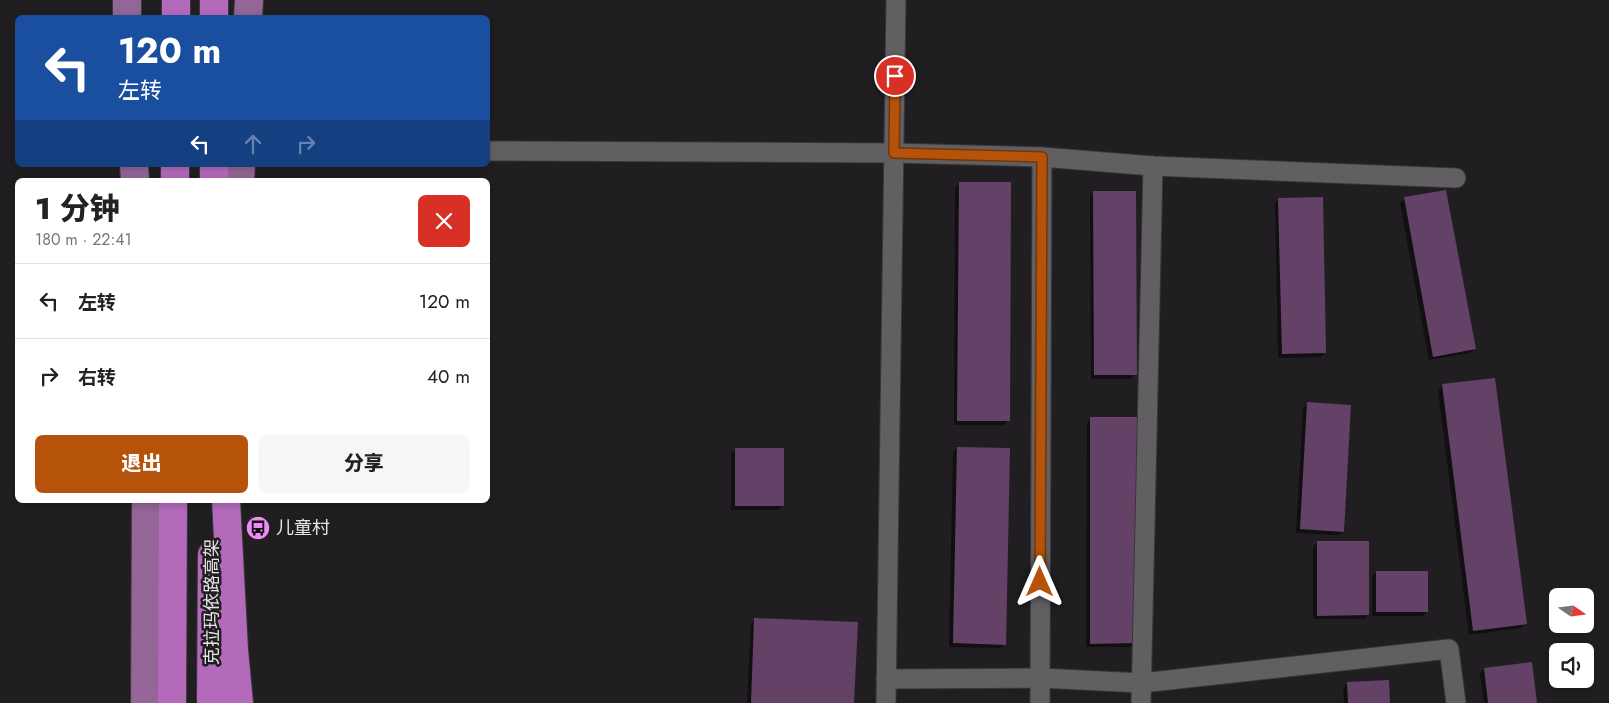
<!DOCTYPE html>
<html lang="zh">
<head>
<meta charset="utf-8">
<style>
  :root { --surface:#fff; --page:#f6f6f6; --text:#222; --muted:#767676; --line:#e0e0e0; --accent:#b45309 }
  body { margin:0; font-family:Jost,"Noto Sans SC",sans-serif; background:var(--page); color:var(--text); height:100vh; display:flex; flex-direction:column; font-size:19px; white-space:nowrap }
  * { box-sizing:border-box; margin:0 }
  p { font-size:16px; color:var(--muted) }
  .icon { flex:none; width:28px; height:28px; fill:none; stroke:currentColor; stroke-width:2; stroke-linecap:round; stroke-linejoin:round }
  .map { position:relative; flex:1; overflow:hidden }
  .panel { position:absolute; left:15px; top:178px; width:475px; height:325px; display:flex; flex-direction:column; background:var(--surface); border-radius:8px; box-shadow:0 2px 8px #0003 }
  .panel>* { flex:none }
  .banner { position:absolute; left:15px; top:15px; width:475px; height:152px; border-radius:8px; box-shadow:0 2px 8px #0003; background:#1a4fa0; color:#fff; overflow:hidden }
  .needle { width:32px; rotate:104deg }
  .tools { position:absolute; left:1549px; top:588px; display:grid; gap:10px }
  .tools a { display:grid; place-items:center; width:45px; height:45px; border-radius:8px; background:var(--surface); box-shadow:0 2px 8px #0003; font-size:25px }
  .pin { position:absolute; display:grid; place-items:center; width:42px; height:42px; color:#fff; margin:-21px; border:2px solid #fff; border-radius:50%; box-shadow:0 1px 5px #0007 }
  .me { position:absolute; width:55px; margin:-28px; rotate:0deg; stroke-linejoin:round; filter:drop-shadow(0 0 4px #0008) }
  .turn { display:flex; align-items:center; gap:18px; height:105px; padding:0 20px; font-size:22px }
  .turn .icon { width:65px; height:65px; stroke-width:2.5 }
  .turn b { display:block; font-size:35px; line-height:42px }
  .lanes { display:flex; align-items:center; height:48px; padding:0 20px; background:#0003; justify-content:center; gap:25px; direction:ltr }
  .lanes .off { opacity:.35 }
  .round { display:grid; place-items:center; flex:none; width:52px; height:52px; border-radius:8px; background:var(--page) }
  .overview { display:flex; align-items:center; justify-content:space-between; height:85px; padding:0 20px }
  h1 { font-size:30px; font-weight:800; line-height:38px }
  .action { display:flex; gap:10px; margin-top:auto; padding:10px 20px }
  .action a { flex:1; height:58px; border-radius:8px; background:var(--accent); color:#fff; font-size:20px; font-weight:800; line-height:58px; text-align:center }
  .action a+a { background:var(--page); color:var(--text) }
  ul { padding:0; list-style:none }
  li { display:flex; align-items:center; gap:15px; height:75px; padding:0 20px; border-top:1px solid var(--line) }
  li div { flex:1 }
  li b { display:block; font-size:19px }
  li em { font-style:normal }
  .map>svg:first-child { display:block }
</style>
</head>
<body>
<div class="map">
<svg width="1609" height="703" viewBox="0 0 1609 703">
  <rect width="100%" height="100%" fill="#201e20"/>
  <g fill="#0007">
    <polygon points="960,183 1009,420 1004,425 954,425 955,188"/>
    <polygon points="1094,192 1135,374 1131,379 1091,379 1090,196"/>
    <polygon points="1279,199 1325,353 1321,357 1278,358 1275,203"/>
    <polygon points="1405,199 1475,349 1470,353 1429,360 1400,203"/>
    <polygon points="1494,379 1525,624 1521,628 1469,635 1438,390 1442,386"/>
    <polygon points="1307,404 1343,531 1339,535 1296,533 1303,408"/>
    <polygon points="1091,418 1136,643 1132,647 1086,647 1087,423"/>
    <polygon points="957,448 1005,644 1000,648 949,647 953,452"/>
    <polygon points="735,450 783,506 778,510 731,510 731,454"/>
    <polygon points="1317,543 1368,615 1364,619 1313,619 1313,547"/>
    <polygon points="1376,572 1427,612 1423,616 1372,616 1372,576"/>
    <polygon points="755,619 853,703 747,703 751,624"/>
    <polygon points="1484,669 1536,703 1484,703 1480,674"/>
    <polygon points="1347,683 1389,703 1344,703 1343,687"/>
  </g>
  <g fill="#644167">
    <polygon points="959,182 1011,182 1010,421 957,421"/>
    <polygon points="1446,190 1476,349 1433,357 1404,197"/>
    <polygon points="1093,191 1136,191 1137,375 1094,375"/>
    <polygon points="1323,197 1326,353 1282,354 1278,198"/>
    <polygon points="1495,378 1527,624 1473,631 1442,384"/>
    <polygon points="1307,402 1351,405 1344,532 1300,529"/>
    <polygon points="1090,417 1137,417 1137,643 1090,644"/>
    <polygon points="957,447 1010,448 1006,645 953,643"/>
    <rect x="735" y="448" width="49" height="58"/>
    <polygon points="1317,541 1369,541 1369,615 1317,616"/>
    <rect x="1376" y="571" width="52" height="41"/>
    <polygon points="754,618 858,622 854,703 751,703"/>
    <polygon points="1532,662 1537,703 1488,703 1484,668"/>
    <polygon points="1389,680 1390,703 1348,703 1347,682"/>
  </g>
  <g fill="none" stroke-linecap="round" stroke-linejoin="round">
    <g stroke="#3a383a" stroke-width="21">
      <g id="street">
        <polyline points="488,151 894,153 1042,157 1153,166 1456,178"/>
        <polyline points="886,679 1040,678 1142,683 1449,649 1456,703"/>
        <polyline points="886,703 896,0"/>
        <polyline points="1040,703 1042,157"/>
        <polyline points="1141,703 1153,166"/>
      </g>
    </g>
    <g stroke="#3a383a" stroke-width="30">
      <g id="primary">
        <polyline points="127,18 127,0"/>
        <polyline points="248,18 249,0"/>
        <polyline points="134,165 135,180"/>
        <polyline points="240,180 241,165"/>
        <polyline points="145,703 146,500"/>
      </g>
    </g>
    <g stroke="#3a383a" stroke-width="30">
      <g id="highway">
        <polyline points="176,18 176,0"/>
        <polyline points="214,18 214,0"/>
        <polyline points="175,180 175,165"/>
        <polyline points="214,180 214,165"/>
        <polyline points="226,500 234,650 239,703"/>
        <polyline points="172,703 173,500"/>
        <polyline points="211,703 212,555"/>
      </g>
    </g>
    <use href="#street" stroke="#615f61" stroke-width="19"/>
    <use href="#primary" stroke="#936697" stroke-width="28"/>
    <use href="#highway" stroke="#b46abb" stroke-width="28"/>
  </g>
  <g fill="none" stroke-linecap="round" stroke-linejoin="round">
    <g stroke="#753606" stroke-width="12">
      <polyline id="route" points="895,76 894,153 1042,157 1040,582"/>
    </g>
    <use href="#route" stroke="#b45309" stroke-width="9"/>
  </g>
  <defs>
    <g id="bus-disc" transform="scale(1.25)"><circle r="9.5" fill="#ee8bf8" stroke="#201e20"/><path d="M-5-6H5V4H4V6H2V4H-2V6H-4V4H-5ZM-3.5-4V0h7V-4ZM-3.5 1.2v1.5H-2V1.2ZM2 1.2v1.5H3.5V1.2Z" fill="#111"/></g>
  </defs>
  <g fill-rule="evenodd">
    <use href="#bus-disc" x="258" y="528"/>
  </g>
  <g text-anchor="middle" dominant-baseline="central" stroke-width="5" stroke-linejoin="round" paint-order="stroke">
    <g font-size="18" fill="#e6e4e6" stroke="#201e20" text-anchor="start">
      <text x="276" y="528">儿童村</text>
    </g>
    <g font-size="18" fill="#e6e4e6" stroke="#201e20">
      <text transform="translate(212 602) rotate(-90)">克拉玛依路高架</text>
    </g>
  </g>
</svg>
<div class="tools">
<a><svg class="needle" viewBox="-14 -14 28 28"><path d="M0-13l5 13h-10z" fill="#e53935"/><path d="M0 13l5-13h-10z" fill="#767676"/></svg></a>
<a><svg class="icon" aria-label="sound" viewBox="0 0 24 24"><path d="M4 9h4l5-4v14l-5-4H4zM17 9q2 3 0 6"/></svg></a>
</div>
<div class="pin" style="left:895px;top:76px;background:#d93025"><svg class="icon" aria-label="arrive" viewBox="0 0 24 24"><path d="M6 21V4h12l-3 4 3 4H6"/></svg></div>
<svg class="me" style="left:1040px;top:582px" viewBox="-20 -20 40 40"><path d="M0-17L14 15 0 8-14 15z" fill="#b45309" stroke="#fff" stroke-width="4"/></svg>
<div class="banner">
<div class="turn"><svg class="icon" aria-label="left" viewBox="0 0 24 24"><path d="M17 20v-9H6M10 6l-5 5 5 5"/></svg><div><b>120 m</b>左转</div></div>
<div class="lanes"><svg class="icon" aria-label="left" viewBox="0 0 24 24"><path d="M17 20v-9H6M10 6l-5 5 5 5"/></svg><svg class="icon off" aria-label="ahead" viewBox="0 0 24 24"><path d="M12 20V5M6 11l6-6 6 6"/></svg><svg class="icon off" aria-label="right" viewBox="0 0 24 24"><path d="M7 20v-9h11M14 6l5 5-5 5"/></svg></div>
</div>
<section class="panel">
<div class="overview"><div><h1>1 分钟</h1><p>180 m · 22:41</p></div><a class="round" style="background:#d93025;color:#fff"><svg class="icon" aria-label="close" viewBox="0 0 24 24"><path d="M6 6l12 12M18 6L6 18"/></svg></a></div>
<ul>
<li><svg class="icon" aria-label="left" viewBox="0 0 24 24"><path d="M17 20v-9H6M10 6l-5 5 5 5"/></svg><div><b>左转</b></div><em>120 m</em></li>
<li><svg class="icon" aria-label="right" viewBox="0 0 24 24"><path d="M7 20v-9h11M14 6l5 5-5 5"/></svg><div><b>右转</b></div><em>40 m</em></li>
</ul>
<div class="action"><a>退出</a><a>分享</a></div>
</section>
</div>
</body>
</html>
